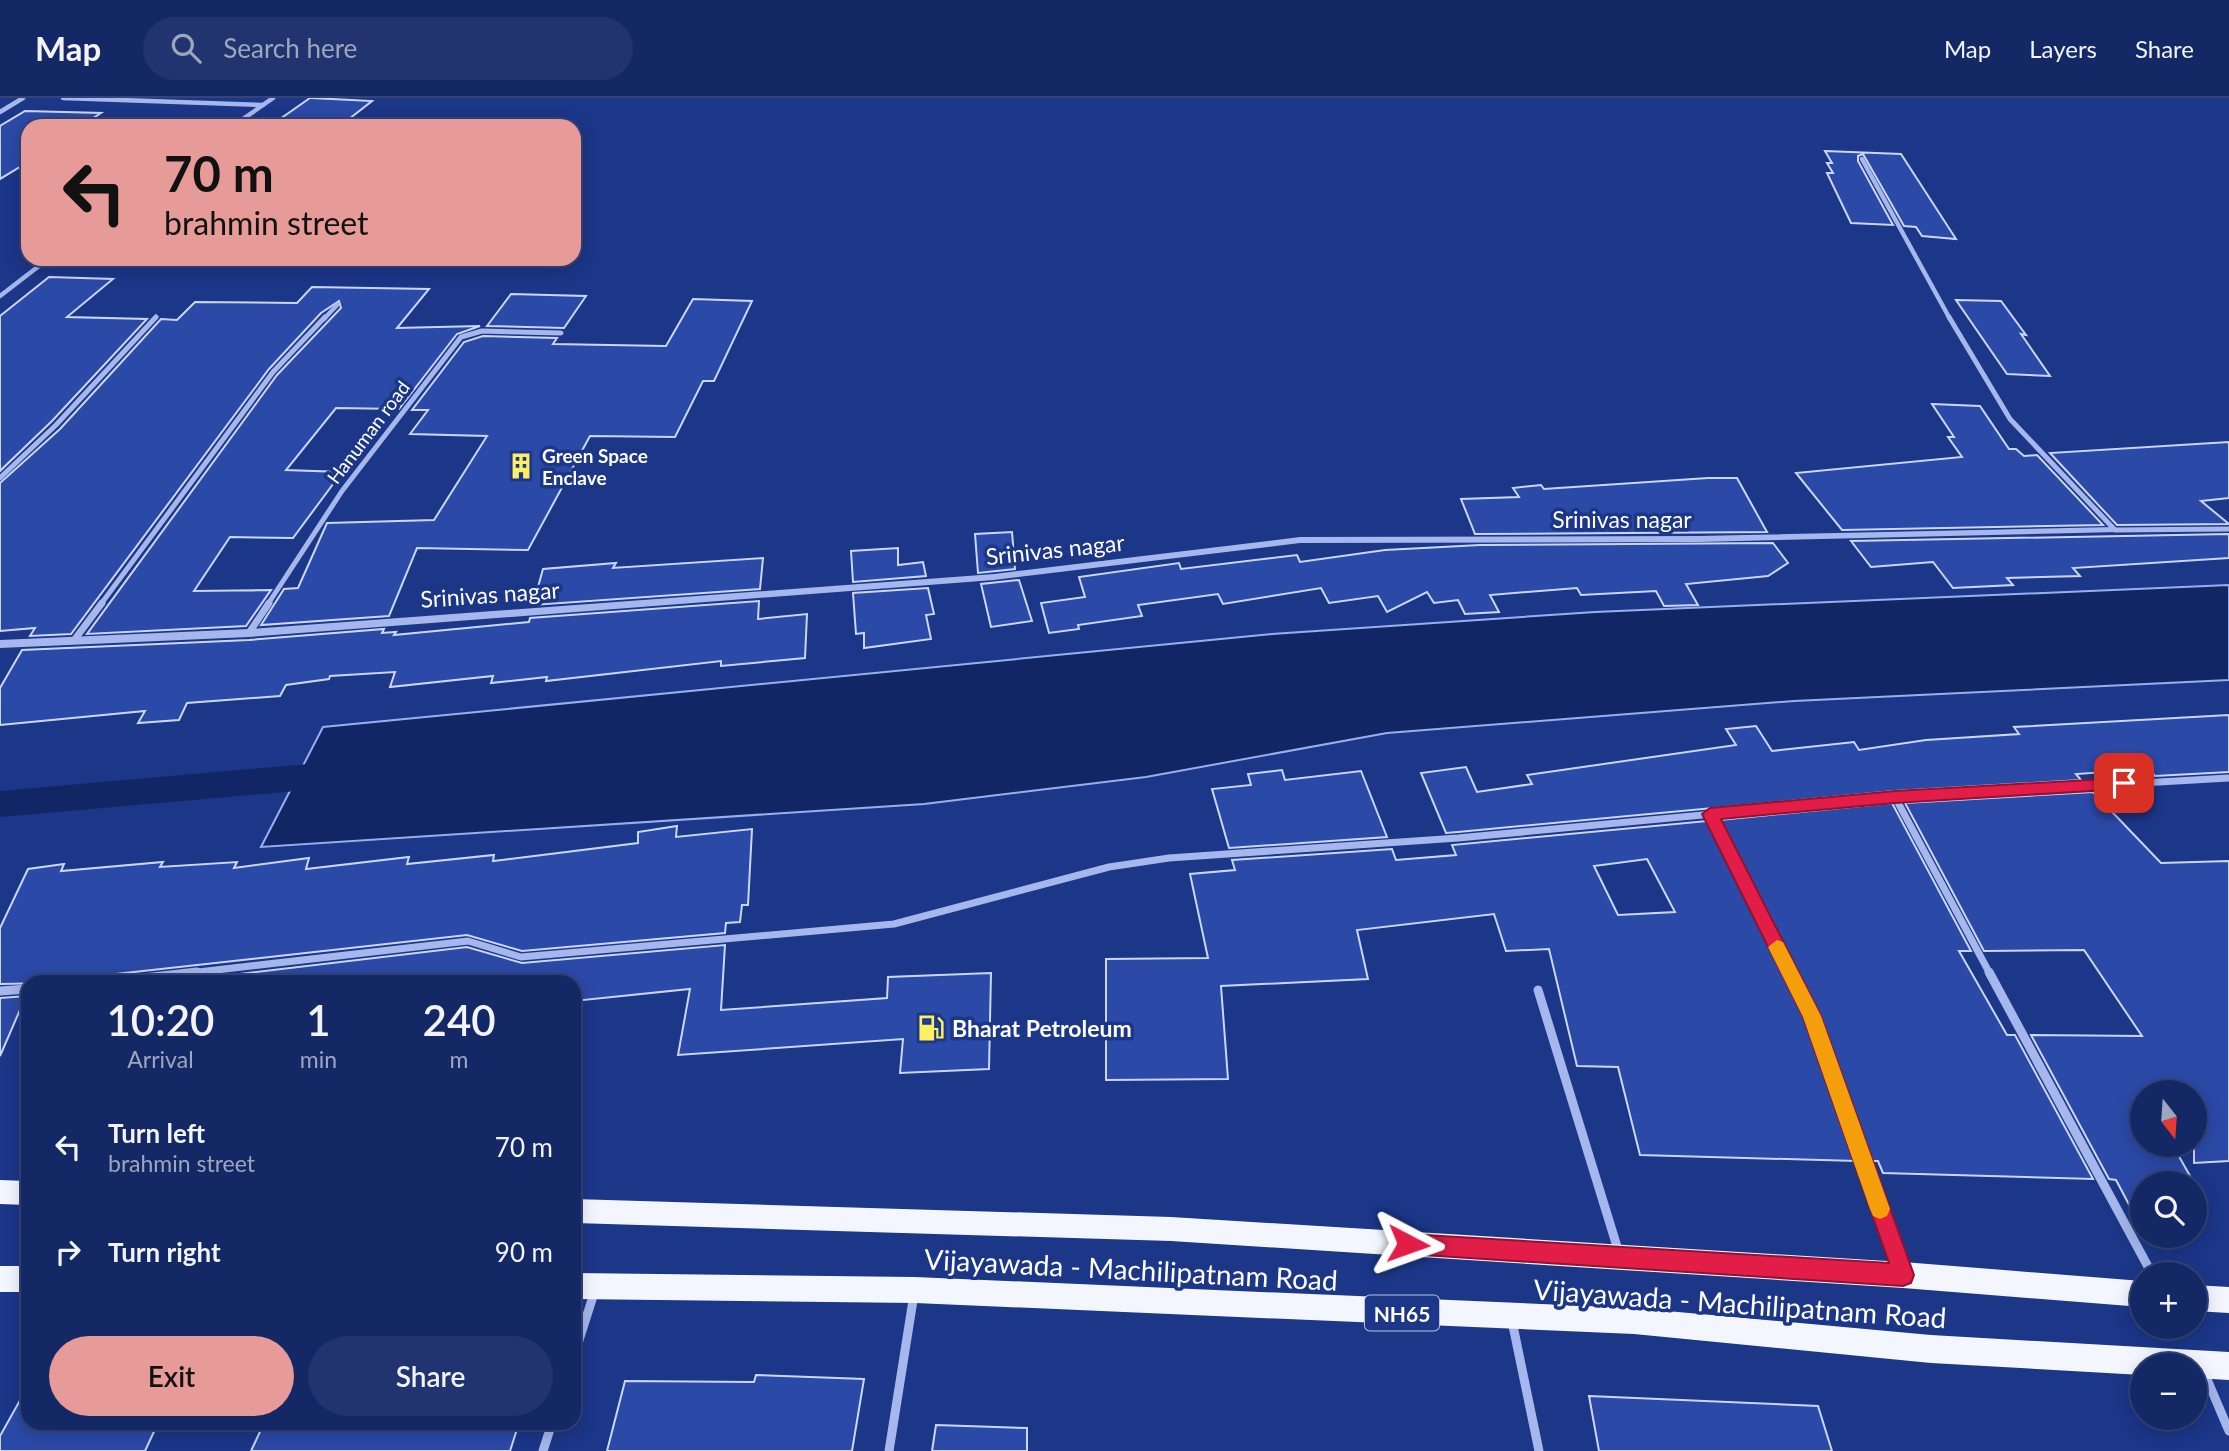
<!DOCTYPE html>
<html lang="en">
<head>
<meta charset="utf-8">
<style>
  :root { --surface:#152866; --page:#22346f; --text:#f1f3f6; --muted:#9da6bf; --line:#34447a; --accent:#e69b98 }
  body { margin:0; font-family:Lato,sans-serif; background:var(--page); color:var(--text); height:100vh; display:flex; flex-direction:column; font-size:26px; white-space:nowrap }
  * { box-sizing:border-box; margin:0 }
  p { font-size:23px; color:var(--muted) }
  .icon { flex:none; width:38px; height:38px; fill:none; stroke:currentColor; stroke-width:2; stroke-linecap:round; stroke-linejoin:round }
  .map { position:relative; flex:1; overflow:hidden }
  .sheet { position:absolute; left:21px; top:877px; width:560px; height:455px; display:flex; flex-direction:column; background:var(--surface); border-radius:21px; box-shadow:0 4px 18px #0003,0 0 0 2px var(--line) }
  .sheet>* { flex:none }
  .hud { position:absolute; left:21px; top:21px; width:560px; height:147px; border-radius:21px; box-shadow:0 4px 18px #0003,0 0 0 2px var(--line); background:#e69b98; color:#111; overflow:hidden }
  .needle { width:46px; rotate:163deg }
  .fabs { position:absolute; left:2130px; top:982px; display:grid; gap:14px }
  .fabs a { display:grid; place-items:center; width:77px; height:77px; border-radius:50%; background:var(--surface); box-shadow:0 4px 18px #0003,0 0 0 2px var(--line); font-size:35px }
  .pin { position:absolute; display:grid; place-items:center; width:60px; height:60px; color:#fff; margin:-30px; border-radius:14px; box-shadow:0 4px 10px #0006 }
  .me { position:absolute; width:77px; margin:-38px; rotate:94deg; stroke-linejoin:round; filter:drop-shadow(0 0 5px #0008) }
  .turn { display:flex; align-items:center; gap:24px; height:147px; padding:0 28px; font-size:32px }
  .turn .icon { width:91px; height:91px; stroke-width:2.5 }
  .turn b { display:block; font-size:49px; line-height:60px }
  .eta { display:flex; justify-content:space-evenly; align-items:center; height:119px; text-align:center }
  .eta b { font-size:42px; font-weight:600; line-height:49px }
  .action { display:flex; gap:14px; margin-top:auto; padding:14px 28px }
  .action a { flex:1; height:80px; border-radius:42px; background:var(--accent); color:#111; font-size:28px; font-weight:600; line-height:80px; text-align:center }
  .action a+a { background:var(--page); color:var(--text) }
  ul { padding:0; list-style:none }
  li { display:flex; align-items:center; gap:21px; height:105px; padding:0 28px }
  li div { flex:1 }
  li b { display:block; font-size:26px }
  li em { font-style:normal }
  header { display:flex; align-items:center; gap:42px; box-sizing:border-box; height:98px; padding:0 35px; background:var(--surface); border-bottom:2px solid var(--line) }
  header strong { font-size:33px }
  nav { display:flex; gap:38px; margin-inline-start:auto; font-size:24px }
  .search { width:490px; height:63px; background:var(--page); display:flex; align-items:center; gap:18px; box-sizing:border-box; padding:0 24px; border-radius:38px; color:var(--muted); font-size:26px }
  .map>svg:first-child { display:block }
</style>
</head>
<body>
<header>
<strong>Map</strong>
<div class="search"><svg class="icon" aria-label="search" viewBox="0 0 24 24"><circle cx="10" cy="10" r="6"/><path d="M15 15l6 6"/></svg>Search here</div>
<nav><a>Map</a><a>Layers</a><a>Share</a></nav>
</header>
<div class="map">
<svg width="2229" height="1353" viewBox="0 0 2229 1353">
  <rect width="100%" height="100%" fill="#1c3688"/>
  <polygon fill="#122666" stroke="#98afee" stroke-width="2" points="2229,487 2229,582 1794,603 1387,635 1146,679 924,706 261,749 323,629 1272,536 1595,514"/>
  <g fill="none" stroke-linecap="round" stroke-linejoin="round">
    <polygon fill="#122666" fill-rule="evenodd" points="342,663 354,667 359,676 354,685 342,689 0,719 0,693"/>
  </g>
  <g fill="#2b49a6" stroke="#cad6f9" stroke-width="2" fill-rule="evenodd">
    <polygon points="310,0 311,0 372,3 340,28 270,28"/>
    <polygon points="25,13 101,15 81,28 28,28 28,64 0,81 0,28"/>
    <polygon points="1825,53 1901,56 1956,141 1922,138 1916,129 1904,128 1863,56 1858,58 1858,63 1893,127 1851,125 1827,75 1833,75 1827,65 1832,65"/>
    <polygon points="49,179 113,181 67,219 147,221 52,323 0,373 0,218"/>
    <polygon points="312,189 429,191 397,230 480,228 457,236 399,311 336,310 286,372 342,374 293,440 230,439 194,493 271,492 246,528 87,536 277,277 341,210 339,203 321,215 269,271 71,536 30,538 35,530 0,533 0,385 60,331 161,221 177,222 195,204 297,205"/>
    <polygon points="511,196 586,198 564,230 487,228"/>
    <polygon points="693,201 752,203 714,283 703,283 675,339 590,338 528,452 417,450 389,518 261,527 284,491 298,490 327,425 434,422 487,338 410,336 428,312 412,312 464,244 483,238 557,240 553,246 666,248"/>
    <polygon points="1956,202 2001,203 2026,237 2021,236 2050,278 2007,276"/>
    <polygon points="1932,306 1980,308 2009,351 2016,351 2024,358 2037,357 2103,427 1842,432 1796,375 1962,359 1948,339 1954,339"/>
    <polygon points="2229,344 2229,400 2201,403 2229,426 2117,427 2050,355"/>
    <polygon points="1708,380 1737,380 1767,434 1475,436 1461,401 1519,399 1513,390 1541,387 1544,391"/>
    <polygon points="1012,434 1015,471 978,475 975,436"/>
    <polygon points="2229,436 2229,460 2073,470 2080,478 2007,480 2013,487 1953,490 1933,464 1871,469 1851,443"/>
    <polygon points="1773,445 1788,465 1768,478 1686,486 1698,507 1664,508 1656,493 1581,497 1577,490 1490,497 1499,514 1465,516 1458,502 1434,505 1427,494 1387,514 1378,498 1329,505 1321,490 1223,506 1218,496 1138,507 1142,518 1078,527 1079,531 1049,535 1041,505 1085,499 1079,479 1179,465 1181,471 1297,457 1300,464 1385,452 1480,447"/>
    <polygon points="898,450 898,467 923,464 926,478 853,484 851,453"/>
    <polygon points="763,460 760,491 533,507 543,471 616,465 613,470"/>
    <polygon points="1019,482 1032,523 991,529 981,486"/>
    <polygon points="928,490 934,516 926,517 931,541 864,550 864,535 856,536 853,495"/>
    <polygon points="759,503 758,521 807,516 805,560 721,568 721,563 546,583 547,579 491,585 493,578 390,589 395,574 330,578 329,581 286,587 280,598 187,605 179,622 138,625 145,613 0,627 0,590 22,552 249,542 384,531 382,535 396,534 394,537 529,524 530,520"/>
    <polygon points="2229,617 2229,674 2155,678 2150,671 2076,676 2081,682 1894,693 1458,734 1446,735 1421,675 1466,669 1477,694 1532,686 1527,677 1736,647 1726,631 1756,628 1772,653 1854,644 1859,652 1926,642 2019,636 2014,629"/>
    <polygon points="1282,672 1285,682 1361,673 1387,739 1229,750 1212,691 1251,687 1248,676"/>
    <polygon points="2093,694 2161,765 2229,763 2229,1063 2194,1065 2194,994 2142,994 2142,1046 2172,1046 2194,1085 2142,1085 2142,1131 2116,1082 2109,1081 2031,937 2142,938 2084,852 1984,853 1905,705"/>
    <polygon points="1892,705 1971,853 1959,853 2007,937 2015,937 2093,1081 1883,1075 1878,1063 1871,1063 1818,915 1720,722"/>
    <path d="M1707 723 1806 921 1856 1063 1640 1057 1618 969 1577 968 1549 851 1506 853 1494 816 1357 832 1368 881 1221 888 1228 981 1106 982V861L1208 860 1190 776 1235 772 1232 762 1392 751 1396 762 1456 757 1452 747ZM1647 761 1675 814 1618 817 1594 768Z"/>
    <polygon points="677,728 676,739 752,731 748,807 742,807 740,824 726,825 725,835 522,853 467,837 107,877 101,884 0,886 0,830 28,771 64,766 61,773 163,764 160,769 237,764 234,770 309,760 306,771 409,759 407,766 494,757 493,763 638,745 638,734"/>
    <polygon points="725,847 721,912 887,900 888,879 991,875 989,971 900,975 903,941 678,957 690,891 574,903 574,884 173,884 467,849 522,865"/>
    <polygon points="26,898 0,958 0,900"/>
    <polygon points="756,1277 864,1281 852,1353 607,1353 625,1283 754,1284"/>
    <polygon points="28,1288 28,1325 158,1325 145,1353 0,1353 0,1338"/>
    <polygon points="1589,1298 1818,1308 1832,1353 1599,1353"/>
    <polygon points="264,1325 519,1325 510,1353 251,1353"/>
    <polygon points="936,1327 1027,1330 1027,1353 932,1353"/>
  </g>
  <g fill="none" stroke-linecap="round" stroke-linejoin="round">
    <g stroke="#a5b7ec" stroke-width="4.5">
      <polyline points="63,0 263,7"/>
      <polyline points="0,14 23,0"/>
      <polyline points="233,28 273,0"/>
      <polyline points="1862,61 1950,221"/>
      <polyline points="38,168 116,161"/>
      <polyline points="0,198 48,161"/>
      <polyline points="154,221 156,219"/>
      <polyline points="324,221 337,207"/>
    </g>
    <g stroke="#a5b7ec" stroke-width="5">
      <polyline points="1949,219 2010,321 2115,432 2229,431"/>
      <polyline points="0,380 56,327 156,219"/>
      <polyline points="101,506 273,274 325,219"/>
      <polyline points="268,506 342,393 461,239 482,233 561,235"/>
    </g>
    <g stroke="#a5b7ec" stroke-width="7">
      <polyline points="249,535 269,505"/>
      <polyline points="75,541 102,505"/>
      <polyline points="1895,699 1990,876"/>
      <polyline points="1710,716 1791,876"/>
      <polyline points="181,876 468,843 521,859 894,826 1109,769 1169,760 1458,740 1895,699 2229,680"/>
    </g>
    <g stroke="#a5b7ec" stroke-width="9">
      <polyline points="1790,874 1812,918 1901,1170"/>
      <polyline points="1989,874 2152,1176"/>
      <polyline points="108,884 197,874"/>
      <polyline points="1538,892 1619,1155"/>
      <polyline points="0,893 28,891"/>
      <polyline points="1512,1223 1539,1353"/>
      <polyline points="574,1258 595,1192"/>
      <polyline points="2203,1272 2229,1333"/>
      <polyline points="543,1353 552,1325"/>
      <polyline points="889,1353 914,1196"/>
    </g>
    <polygon fill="#a5b7ec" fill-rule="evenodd" points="2115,429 2120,432 2119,434 1699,444 1300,445 994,482 249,539 0,550 0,542 249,531 994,476 1300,439 1699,438"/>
    <g fill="#f4f6ff" fill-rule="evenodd">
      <polygon points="0,1082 28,1083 28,1107 0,1106"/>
      <polygon points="574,1101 1171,1119 1903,1164 2142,1183 2142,1209 1903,1190 1171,1143 574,1125"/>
      <rect x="0" y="1168" width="28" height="26"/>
      <polygon points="574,1175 915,1179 1634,1210 1931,1237 2229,1254 2229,1282 2194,1280 2194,1267 2142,1267 2142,1277 1931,1265 1634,1236 915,1205 574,1201"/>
      <polygon points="2194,1187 2229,1189 2229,1215 2194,1213"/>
    </g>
  </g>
  <polygon fill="#e11d48" stroke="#92132f" stroke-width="2" points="2124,680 2132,685 2124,691 1895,705 1721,721 1821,918 1914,1177 1911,1185 1903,1188 1408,1156 1401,1153 1398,1146 1401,1139 1408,1136 1889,1165 1803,919 1702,716 1710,710 1895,693"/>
  <polygon fill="#f59e0b" points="1777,842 1783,844 1821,918 1890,1111 1887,1118 1880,1121 1873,1118 1870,1111 1803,919 1768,849"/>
  <defs>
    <g id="building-bare" transform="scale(2.1)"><path d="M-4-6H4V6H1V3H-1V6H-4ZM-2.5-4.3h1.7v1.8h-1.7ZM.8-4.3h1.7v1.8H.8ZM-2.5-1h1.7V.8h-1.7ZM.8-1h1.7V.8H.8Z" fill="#fcef62" stroke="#1c3688" stroke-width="2.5" paint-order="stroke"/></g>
    <g id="fuel-bare" transform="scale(2.1)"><path d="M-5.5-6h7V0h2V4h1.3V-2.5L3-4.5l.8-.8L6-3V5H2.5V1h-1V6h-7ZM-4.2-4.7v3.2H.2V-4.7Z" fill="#fcef62" stroke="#1c3688" stroke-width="2.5" paint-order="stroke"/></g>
  </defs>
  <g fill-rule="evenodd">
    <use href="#building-bare" x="521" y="368"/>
    <use href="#fuel-bare" x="931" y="930"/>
  </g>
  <g text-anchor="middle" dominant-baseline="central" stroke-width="7" stroke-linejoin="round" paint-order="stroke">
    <g font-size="19" fill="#fff" stroke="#1c3688">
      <text transform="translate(368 334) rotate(-53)">Hanuman road</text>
    </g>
    <g font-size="19" font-weight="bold" fill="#fff" stroke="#1c3688" text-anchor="start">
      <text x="542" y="357">Green Space<tspan x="542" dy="22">Enclave</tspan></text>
    </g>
    <rect fill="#1c3688" stroke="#bbc3db" stroke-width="2" x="1365" y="1197.5" width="74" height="35" rx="5"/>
    <g font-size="21" font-weight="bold" fill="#fff">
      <text x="1402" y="1215">NH65</text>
    </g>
    <g font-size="23" fill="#fff" stroke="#1c3688">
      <text x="1622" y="421">Srinivas nagar</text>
      <text transform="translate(1055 451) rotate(-6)">Srinivas nagar</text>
      <text transform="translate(490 496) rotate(-4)">Srinivas nagar</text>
    </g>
    <g font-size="23" font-weight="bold" fill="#fff" stroke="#1c3688" text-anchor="start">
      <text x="952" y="930">Bharat Petroleum</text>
    </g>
    <g font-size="28" fill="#fff" stroke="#1c3688">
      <text transform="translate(1131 1171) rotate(3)">Vijayawada - Machilipatnam Road</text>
      <text transform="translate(1740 1205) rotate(4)">Vijayawada - Machilipatnam Road</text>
    </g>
  </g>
</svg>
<div class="fabs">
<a><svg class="needle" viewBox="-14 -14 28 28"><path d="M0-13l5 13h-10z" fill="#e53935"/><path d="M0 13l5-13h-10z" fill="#9da6bf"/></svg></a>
<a><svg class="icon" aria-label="search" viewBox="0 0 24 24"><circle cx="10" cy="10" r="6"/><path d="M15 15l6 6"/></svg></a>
<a>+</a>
<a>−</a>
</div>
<div class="pin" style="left:2124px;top:685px;background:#d93025"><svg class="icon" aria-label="arrive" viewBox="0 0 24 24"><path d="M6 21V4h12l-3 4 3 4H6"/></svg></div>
<svg class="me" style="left:1408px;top:1146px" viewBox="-20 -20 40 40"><path d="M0-17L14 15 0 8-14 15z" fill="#e11d48" stroke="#fff" stroke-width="4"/></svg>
<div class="hud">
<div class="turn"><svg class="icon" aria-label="left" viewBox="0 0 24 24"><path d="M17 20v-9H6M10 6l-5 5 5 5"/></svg><div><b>70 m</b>brahmin street</div></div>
</div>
<section class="sheet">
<div class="eta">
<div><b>10:20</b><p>Arrival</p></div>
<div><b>1</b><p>min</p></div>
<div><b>240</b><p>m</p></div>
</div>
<ul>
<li><svg class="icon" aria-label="left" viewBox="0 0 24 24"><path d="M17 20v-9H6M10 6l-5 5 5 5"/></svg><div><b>Turn left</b><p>brahmin street</p></div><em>70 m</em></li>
<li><svg class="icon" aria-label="right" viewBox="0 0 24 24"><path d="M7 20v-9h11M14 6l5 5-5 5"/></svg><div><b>Turn right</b></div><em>90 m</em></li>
</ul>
<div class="action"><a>Exit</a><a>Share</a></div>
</section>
</div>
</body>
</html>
